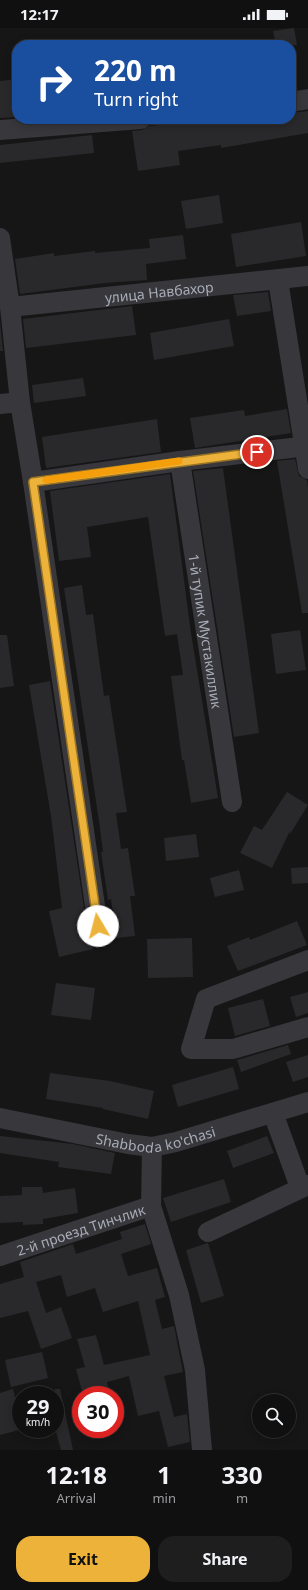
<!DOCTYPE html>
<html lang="en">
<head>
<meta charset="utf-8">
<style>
  :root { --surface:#101011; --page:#1e1e1f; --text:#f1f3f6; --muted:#9c9d9f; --line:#303031; --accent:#ecb239 }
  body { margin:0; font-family:"Noto Sans",sans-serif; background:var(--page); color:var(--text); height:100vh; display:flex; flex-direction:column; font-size:15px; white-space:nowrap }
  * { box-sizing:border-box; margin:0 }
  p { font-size:13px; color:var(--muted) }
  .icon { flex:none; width:22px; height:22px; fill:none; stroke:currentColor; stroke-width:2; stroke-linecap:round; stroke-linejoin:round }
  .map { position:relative; height:1422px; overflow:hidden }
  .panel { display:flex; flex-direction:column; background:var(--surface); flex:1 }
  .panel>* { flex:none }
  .guide { position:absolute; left:12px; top:12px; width:284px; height:84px; border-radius:16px; box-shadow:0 2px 10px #0003,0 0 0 1px var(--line); background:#1a4fa0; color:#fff; overflow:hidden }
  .buttons { position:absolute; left:252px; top:1366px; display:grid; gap:8px }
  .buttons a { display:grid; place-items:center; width:44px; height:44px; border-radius:50%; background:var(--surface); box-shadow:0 2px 10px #0003,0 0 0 1px var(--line); font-size:20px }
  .speed { position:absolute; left:12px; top:1358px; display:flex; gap:8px; font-size:20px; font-weight:700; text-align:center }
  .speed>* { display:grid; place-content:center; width:52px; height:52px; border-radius:50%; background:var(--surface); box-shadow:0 2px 10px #0003,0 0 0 1px var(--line); line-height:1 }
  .speed small { font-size:10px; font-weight:400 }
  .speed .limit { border:6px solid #d22; background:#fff; color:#111 }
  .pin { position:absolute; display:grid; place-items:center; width:34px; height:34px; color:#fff; margin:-17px; border:2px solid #fff; border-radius:50%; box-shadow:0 1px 4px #0007 }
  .me { position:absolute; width:44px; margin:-22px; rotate:352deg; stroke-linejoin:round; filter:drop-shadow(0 0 3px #0008) }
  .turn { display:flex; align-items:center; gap:14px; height:84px; padding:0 16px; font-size:18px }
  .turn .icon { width:52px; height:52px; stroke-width:2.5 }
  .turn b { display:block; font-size:28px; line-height:34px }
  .eta { display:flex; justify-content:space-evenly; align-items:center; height:68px; text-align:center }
  .eta b { font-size:24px; font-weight:700; line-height:28px }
  .action { display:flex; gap:8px; margin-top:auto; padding:8px 16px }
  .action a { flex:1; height:46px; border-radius:16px; background:var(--accent); color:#111; font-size:16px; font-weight:700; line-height:46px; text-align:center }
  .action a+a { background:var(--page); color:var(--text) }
  .status { display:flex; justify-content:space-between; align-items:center; height:28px; padding:0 20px; background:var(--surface); direction:ltr }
  .status svg { height:11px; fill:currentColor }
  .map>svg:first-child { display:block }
</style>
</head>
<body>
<div class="status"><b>12:17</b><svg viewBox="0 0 49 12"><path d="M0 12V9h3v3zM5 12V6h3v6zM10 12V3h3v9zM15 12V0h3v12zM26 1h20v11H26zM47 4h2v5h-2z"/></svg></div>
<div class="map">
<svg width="308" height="1422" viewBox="0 0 308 1422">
  <rect width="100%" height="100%" fill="#161617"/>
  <g fill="#29292b">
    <polygon points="294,0 297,17 276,17 273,3"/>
    <polygon points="17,51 17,89 0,90 0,53"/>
    <polygon points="308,83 308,105 221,120 221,117 178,123 180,137 138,143 132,103 142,102 149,98 213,91 291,91 291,85"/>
    <polygon points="92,107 94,125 0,135 0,117"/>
    <polygon points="219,167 223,195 186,201 181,173"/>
    <polygon points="301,194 306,228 236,239 231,206"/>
    <polygon points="183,207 186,231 146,236 147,252 105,255 20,266 15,231 54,225 54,228 95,223 95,225 150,220 149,211"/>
    <polygon points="268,264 271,283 237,288 233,267"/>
    <polygon points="132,278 136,307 26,320 23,291"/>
    <polygon points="229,291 234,318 154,332 150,305"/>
    <polygon points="0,294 3,323 0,323"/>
    <polygon points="83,350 86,368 34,375 32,357"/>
    <polygon points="287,381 291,405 195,420 190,390 244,382 245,388"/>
    <polygon points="157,391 161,424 46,440 42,409"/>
    <polygon points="295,431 299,448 307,452 308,460 308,585 302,585 277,433"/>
    <polygon points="223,440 259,705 234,709 193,443"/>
    <polygon points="170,446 191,605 218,770 191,775 184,732 182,732 171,648 183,647 177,606 165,608 148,489 87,499 91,529 59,533 50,463"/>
    <polygon points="82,557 86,587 93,586 104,668 109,667 127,784 116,785 121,821 128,820 135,868 130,868 135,908 116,910 111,871 108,872 101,824 103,824 99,793 64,560"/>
    <polygon points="300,602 306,642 276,646 271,606"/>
    <polygon points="0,607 7,607 14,658 0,660"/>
    <polygon points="50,653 87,900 93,921 59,929 49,883 62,880 51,788 29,657"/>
    <polygon points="287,764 308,777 290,806 290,803 272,840 240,825 254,798 262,802"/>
    <polygon points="196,806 199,829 166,833 164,810"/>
    <polygon points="308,839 308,855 292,856 291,840"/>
    <polygon points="239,842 244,862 215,869 210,850"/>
    <polygon points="297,893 307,917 238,943 227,918 249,909 250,912"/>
    <polygon points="192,910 193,949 148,950 147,911"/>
    <polygon points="56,955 95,960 91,992 51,987"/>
    <polygon points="308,964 308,985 296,989 290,969"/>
    <polygon points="263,971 270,998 235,1008 228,980"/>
    <polygon points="288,1017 291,1026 241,1044 237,1032"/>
    <polygon points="308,1027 308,1049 293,1054 286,1034"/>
    <polygon points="233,1039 239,1061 178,1079 172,1057"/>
    <polygon points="50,1045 110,1053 154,1063 148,1091 103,1081 103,1080 46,1071"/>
    <polygon points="0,1108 73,1116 115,1125 111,1146 58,1139 59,1134 0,1125"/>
    <polygon points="267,1108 274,1125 233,1140 227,1123"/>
    <polygon points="224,1151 231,1174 171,1194 163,1170"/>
    <polygon points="22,1159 42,1159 43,1165 75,1160 78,1185 43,1191 43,1196 23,1197 23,1194 0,1195 0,1168 22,1167"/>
    <polygon points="145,1196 151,1216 121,1226 128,1248 157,1240 165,1269 155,1272 162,1301 174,1298 183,1344 164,1348 174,1389 187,1386 190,1414 168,1419 159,1383 138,1388 129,1348 107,1354 110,1367 83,1367 76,1341 85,1339 77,1311 96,1307 104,1337 150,1327 138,1273 103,1284 95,1260 67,1269 61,1247 36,1254 46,1285 61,1279 72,1310 41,1321 28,1283 0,1290 0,1256 24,1249 20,1234 73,1216 76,1226 122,1211 120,1204"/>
    <polygon points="208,1215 224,1268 201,1275 186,1222"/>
    <polygon points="42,1324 48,1350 11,1359 5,1332"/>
    <polygon points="13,1361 21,1392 21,1401 23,1401 0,1407 0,1365"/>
    <polygon points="55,1361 60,1361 73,1422 61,1422 55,1400"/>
  </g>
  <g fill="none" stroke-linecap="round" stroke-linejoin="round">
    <g stroke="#37373c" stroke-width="20">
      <polyline points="291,74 308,71"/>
      <polyline points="0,102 141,91"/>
      <polyline points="0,210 10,279 20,374 33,454 98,898"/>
      <polyline points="278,252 308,441"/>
      <path id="s1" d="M10 279 308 248"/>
      <polyline points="0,376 20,374"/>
      <path id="s2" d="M180 433 232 774"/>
      <polyline points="33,454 180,433 308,418"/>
      <polyline points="308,932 206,971 191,1021 233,1021 308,999"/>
      <polyline points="273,1085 300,1159"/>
      <path id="s3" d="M0 1090 128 1116 152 1119 176 1114 308 1074"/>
      <polyline points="151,1178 179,1267 195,1342 202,1422"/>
      <polyline points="208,1204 308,1157"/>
      <path id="s4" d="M0 1228 151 1178 152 1119"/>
    </g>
  </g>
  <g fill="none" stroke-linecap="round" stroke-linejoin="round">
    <g stroke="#997425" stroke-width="10">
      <polyline id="route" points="98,898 33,454 257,424"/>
    </g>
    <use href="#route" stroke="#ecb239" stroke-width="7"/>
    <polyline stroke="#f59e0b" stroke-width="7" points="46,452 179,433"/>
  </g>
  <g text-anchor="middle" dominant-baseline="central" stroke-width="4" stroke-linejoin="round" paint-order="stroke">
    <g font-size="14" fill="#a8acb7" stroke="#111112">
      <text stroke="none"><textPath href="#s1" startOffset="150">улица Навбахор</textPath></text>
      <text stroke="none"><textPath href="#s2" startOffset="172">1-й тупик Мустакиллик</textPath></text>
      <text stroke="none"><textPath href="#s3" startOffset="159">Shabboda ko'chasi</textPath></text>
      <text stroke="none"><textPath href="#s4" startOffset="85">2-й проезд Тинчлик</textPath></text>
    </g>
  </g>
</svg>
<div class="buttons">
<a><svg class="icon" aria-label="search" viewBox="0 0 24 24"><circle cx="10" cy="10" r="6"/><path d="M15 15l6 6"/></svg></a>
</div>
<div class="speed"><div>29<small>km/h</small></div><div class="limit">30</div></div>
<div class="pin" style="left:257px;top:424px;background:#d93025"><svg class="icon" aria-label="arrive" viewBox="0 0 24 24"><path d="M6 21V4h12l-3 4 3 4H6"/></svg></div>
<svg class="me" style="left:98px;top:898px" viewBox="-20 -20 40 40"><circle r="19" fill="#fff"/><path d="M0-13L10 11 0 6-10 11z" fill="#ecb239"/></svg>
<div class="guide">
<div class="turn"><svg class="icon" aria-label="right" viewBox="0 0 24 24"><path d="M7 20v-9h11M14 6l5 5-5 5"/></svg><div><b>220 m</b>Turn right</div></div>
</div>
</div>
<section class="panel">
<div class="eta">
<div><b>12:18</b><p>Arrival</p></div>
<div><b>1</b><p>min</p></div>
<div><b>330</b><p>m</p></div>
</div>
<div class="action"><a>Exit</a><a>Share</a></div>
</section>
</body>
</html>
